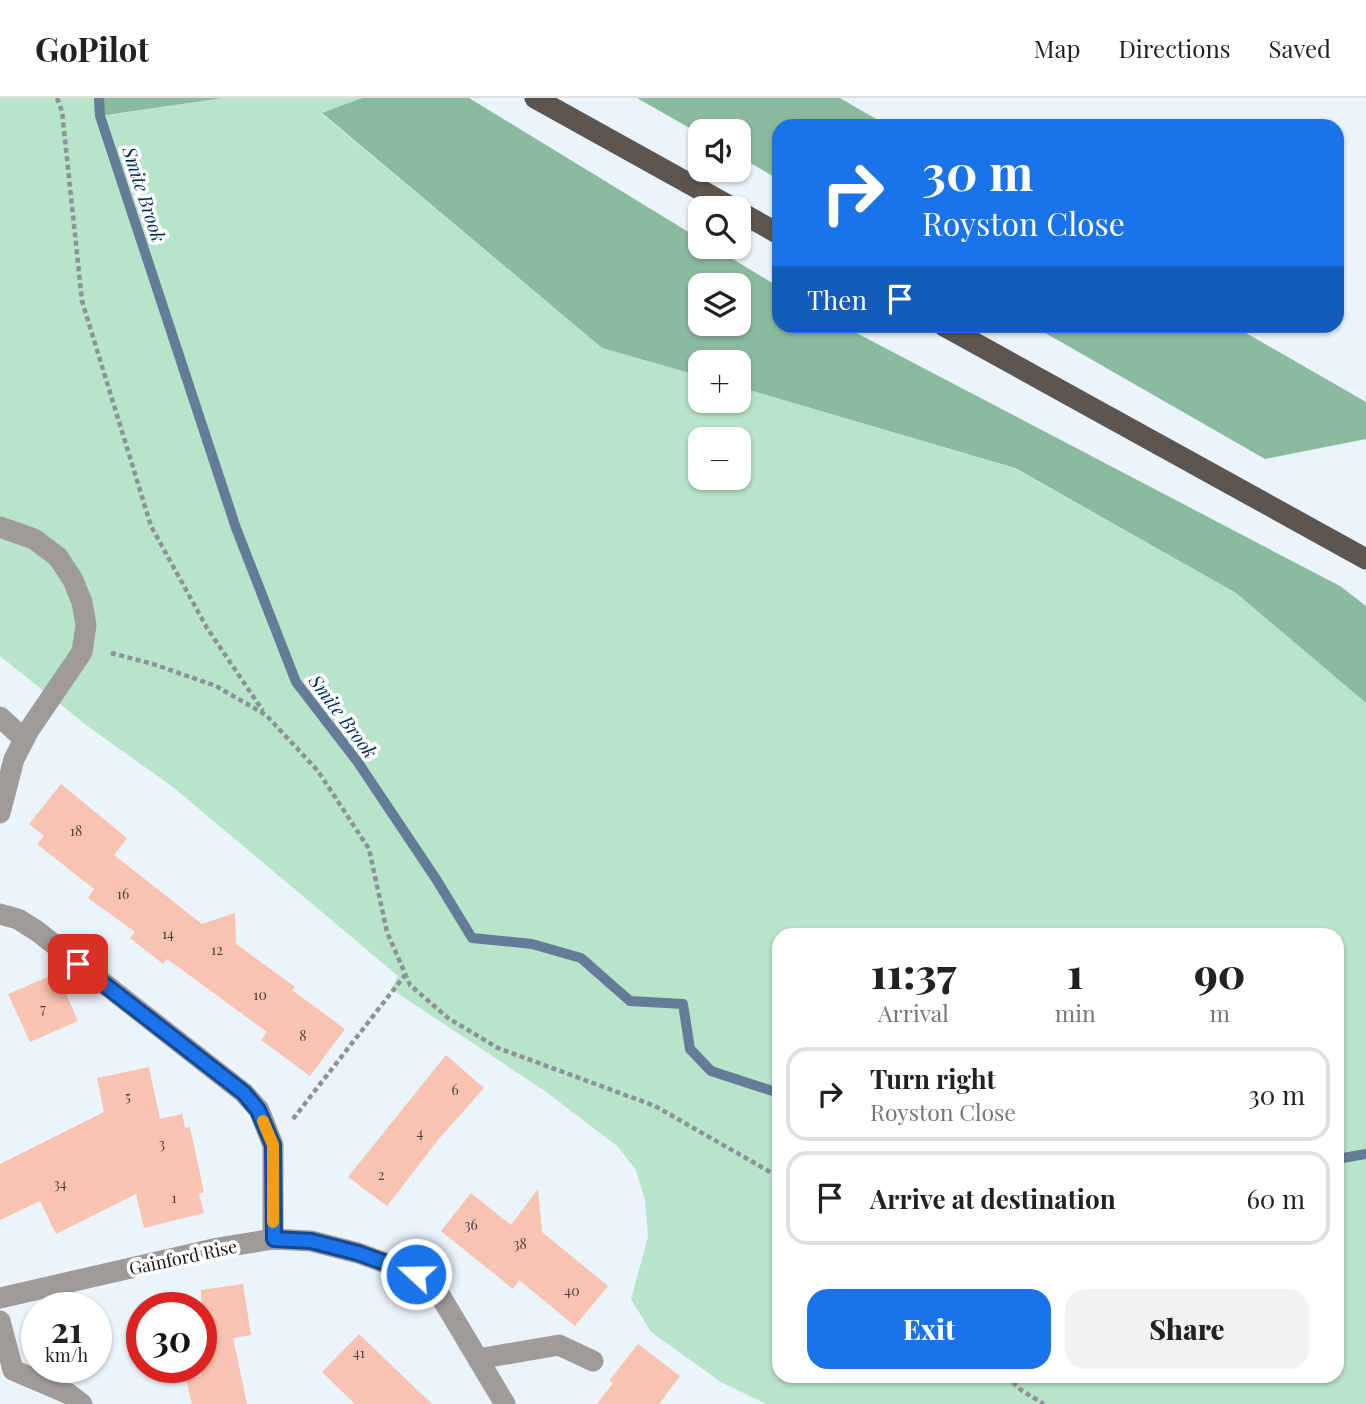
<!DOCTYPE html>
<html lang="en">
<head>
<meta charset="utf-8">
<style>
  :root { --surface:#fff; --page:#f2f2f2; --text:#222; --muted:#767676; --line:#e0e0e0; --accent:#1a73e8 }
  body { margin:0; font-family:"Playfair Display",serif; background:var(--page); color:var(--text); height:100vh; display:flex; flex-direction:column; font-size:26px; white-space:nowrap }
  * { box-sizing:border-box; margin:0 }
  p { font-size:23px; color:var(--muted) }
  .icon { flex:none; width:38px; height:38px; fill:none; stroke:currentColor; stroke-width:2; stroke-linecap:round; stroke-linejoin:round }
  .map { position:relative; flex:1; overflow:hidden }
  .drawer { position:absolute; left:772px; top:830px; width:572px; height:455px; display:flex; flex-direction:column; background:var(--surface); border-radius:21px; box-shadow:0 2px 5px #0004 }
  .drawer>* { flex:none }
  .guide { position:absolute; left:772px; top:21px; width:572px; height:214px; border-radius:21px; box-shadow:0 2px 5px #0004; background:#1a73e8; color:#fff; overflow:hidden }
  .fabs { position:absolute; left:688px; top:21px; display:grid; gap:14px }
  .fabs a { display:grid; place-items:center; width:63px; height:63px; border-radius:14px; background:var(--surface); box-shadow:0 2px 5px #0004; font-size:35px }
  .speed { position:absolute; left:21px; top:1194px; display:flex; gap:14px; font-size:35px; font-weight:700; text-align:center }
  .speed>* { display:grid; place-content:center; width:91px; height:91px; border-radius:50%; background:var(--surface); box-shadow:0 2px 5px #0004; line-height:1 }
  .speed small { font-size:18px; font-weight:400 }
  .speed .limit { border:10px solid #d22; background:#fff; color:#111 }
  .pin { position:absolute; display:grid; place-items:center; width:60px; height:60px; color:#fff; margin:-30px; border-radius:14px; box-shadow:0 4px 10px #0006 }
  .me { position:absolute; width:77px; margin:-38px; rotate:291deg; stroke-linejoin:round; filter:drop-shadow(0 0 5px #0008) }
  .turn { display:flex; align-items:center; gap:24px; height:147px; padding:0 35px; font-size:32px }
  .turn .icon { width:91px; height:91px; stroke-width:2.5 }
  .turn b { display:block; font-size:49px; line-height:60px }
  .then { display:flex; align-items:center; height:66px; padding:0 35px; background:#0003; gap:14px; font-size:26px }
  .eta { display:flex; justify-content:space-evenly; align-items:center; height:119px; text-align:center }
  .eta b { font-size:42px; font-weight:800; line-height:49px }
  .primary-button { display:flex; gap:14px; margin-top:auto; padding:14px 35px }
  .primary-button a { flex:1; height:80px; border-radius:21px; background:var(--accent); color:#fff; font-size:28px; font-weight:800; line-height:80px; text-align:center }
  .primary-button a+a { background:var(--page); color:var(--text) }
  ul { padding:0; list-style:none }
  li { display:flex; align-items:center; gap:21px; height:94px; margin:0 14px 10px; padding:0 21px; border:4px solid var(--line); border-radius:21px }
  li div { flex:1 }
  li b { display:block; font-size:26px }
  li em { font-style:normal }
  header { display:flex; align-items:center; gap:42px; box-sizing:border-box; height:98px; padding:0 35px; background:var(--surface); border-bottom:2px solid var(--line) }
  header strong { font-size:33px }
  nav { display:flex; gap:38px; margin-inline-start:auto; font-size:24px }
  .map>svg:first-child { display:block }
</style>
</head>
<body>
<header>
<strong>GoPilot</strong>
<nav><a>Map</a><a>Directions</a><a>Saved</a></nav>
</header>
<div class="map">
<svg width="1366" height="1306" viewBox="0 0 1366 1306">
  <rect width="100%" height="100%" fill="#ebf4fb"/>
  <path fill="#b8e4c9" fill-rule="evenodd" d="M0 0H94L101 18 223 0H362L322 16 602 250 700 278V303H738L739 289 1014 370 1236 495 1366 605V1306H766L721 1284 651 1234 631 1201 648 1139 645 1102 636 1072 617 1048 545 993 391 891 398 878 173 689 90 630 0 558ZM700 341H738V380H700ZM779 836H1337V1278H779Z"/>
  <g fill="#8bbb9e" fill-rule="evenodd">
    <polygon points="94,0 223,0 100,18"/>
    <path d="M362 0H469L700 141V149H713L779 189V228H843L1340 488 1366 508V605L1236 495 1015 370 739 289 738 264H700V278L602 250 322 15ZM700 187H738V226H700Z"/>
    <polygon points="637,0 840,0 888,28 779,28 779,82 739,58 738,33 700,33 700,36"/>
    <polygon points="1033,228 1234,228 1366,304 1366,341 1265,361"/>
  </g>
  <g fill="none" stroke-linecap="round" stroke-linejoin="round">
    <g stroke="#657c98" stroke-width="10">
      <polyline points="99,0 100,18 236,430 296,584 357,663 436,781 472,840 532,846 581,860 630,903 683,906 690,951 711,973 779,995"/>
      <polyline points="1337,1061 1366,1056"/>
    </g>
  </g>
  <g fill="#f8c3b0">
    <polygon points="61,686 127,740 114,757 202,826 235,815 236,846 295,889 292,892 345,931 310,978 261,942 267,934 167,861 163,866 130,840 135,834 88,800 94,791 37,746 44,738 29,726"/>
    <polygon points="57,875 78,923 30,944 8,896"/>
    <polygon points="446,957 484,990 438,1042 387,1108 348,1079"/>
    <polygon points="149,969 160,1021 182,1016 185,1030 190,1029 204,1094 199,1096 204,1115 144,1130 136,1096 56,1136 40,1103 0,1122 0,1066 104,1014 97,980"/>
    <polygon points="538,1091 542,1134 608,1188 575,1228 519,1182 513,1191 441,1133 471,1095 511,1127"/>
    <polygon points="243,1186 251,1237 233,1240 247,1306 192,1306 186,1281 201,1278 201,1192"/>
    <polygon points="359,1236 432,1306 355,1306 322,1274"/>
    <polygon points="638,1246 680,1278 659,1306 597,1306 613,1285 609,1283"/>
  </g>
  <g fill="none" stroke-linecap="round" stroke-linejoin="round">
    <g stroke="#8c9298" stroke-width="4.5" stroke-dasharray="5 3.5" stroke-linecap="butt">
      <polyline points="57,0 62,13 82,203 151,428 207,530 263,613"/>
      <polyline points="111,555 153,566 216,588 266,617 318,673 369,751 387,834 410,887 448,920 498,950 655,1008 779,1079"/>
      <polyline points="293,1021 405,877"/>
      <polyline points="1007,1278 1021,1292 1044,1306"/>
    </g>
    <g stroke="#9f9b99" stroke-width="21">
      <polyline points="0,429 34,441 58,459 73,482 82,504 86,527 82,554 29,632 14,661 0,715"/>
      <polyline points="0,619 24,641"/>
      <polyline points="0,816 18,821 37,833 244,995 259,1012 273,1047 273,1141"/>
      <polyline points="0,1200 218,1150 273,1141 311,1143 358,1155 416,1176 441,1199 505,1306"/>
      <polyline points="0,1223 13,1272 69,1296 82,1306"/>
      <polyline points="478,1261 559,1247 593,1263"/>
    </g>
    <g stroke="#5c5550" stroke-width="21">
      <polyline points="535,0 733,110"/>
      <polyline points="738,113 779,136"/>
      <polyline points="944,228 1366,461"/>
    </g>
  </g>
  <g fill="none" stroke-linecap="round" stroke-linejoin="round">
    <g stroke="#114b97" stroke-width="18">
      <polyline id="route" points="78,866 244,995 258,1012 273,1047 274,1141 311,1143 358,1155 416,1176"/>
    </g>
    <use href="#route" stroke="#1a73e8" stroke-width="12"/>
    <polyline stroke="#f59e0b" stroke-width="12" points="263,1023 273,1047 273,1124"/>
  </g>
  <g text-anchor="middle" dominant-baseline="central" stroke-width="7" stroke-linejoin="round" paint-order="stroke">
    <g font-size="14" fill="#4b403d">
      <text x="76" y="732">18</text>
      <text x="123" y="795">16</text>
      <text x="168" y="835">14</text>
      <text x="217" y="851">12</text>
      <text x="260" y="896">10</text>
      <text x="43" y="910">7</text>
      <text x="303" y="937">8</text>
      <text x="455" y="991">6</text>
      <text x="128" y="998">5</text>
      <text x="420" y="1034">4</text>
      <text x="162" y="1045">3</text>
      <text x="381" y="1076">2</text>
      <text x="60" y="1085">34</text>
      <text x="174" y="1099">1</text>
      <text x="471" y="1126">36</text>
      <text x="520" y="1145">38</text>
      <text x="572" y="1192">40</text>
      <text x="359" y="1254">41</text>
    </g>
    <g font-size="18" fill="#111417" stroke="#fff">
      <text transform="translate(183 1159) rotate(-12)">Gainford Rise</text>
    </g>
    <g font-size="19" font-style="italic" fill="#002e5c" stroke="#fff">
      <text transform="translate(145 96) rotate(72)">Smite Brook</text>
      <text transform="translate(344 618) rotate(53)">Smite Brook</text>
    </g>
  </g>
</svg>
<div class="fabs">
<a><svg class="icon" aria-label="sound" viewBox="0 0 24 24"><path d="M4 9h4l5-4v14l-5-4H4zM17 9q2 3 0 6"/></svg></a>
<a><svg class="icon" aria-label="search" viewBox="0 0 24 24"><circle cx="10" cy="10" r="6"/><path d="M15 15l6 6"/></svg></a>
<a><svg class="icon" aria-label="layers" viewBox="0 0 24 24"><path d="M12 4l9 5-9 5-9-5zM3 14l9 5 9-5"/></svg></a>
<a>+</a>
<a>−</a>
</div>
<div class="speed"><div>21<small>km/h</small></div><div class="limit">30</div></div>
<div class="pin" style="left:78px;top:866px;background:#d93025"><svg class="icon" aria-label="arrive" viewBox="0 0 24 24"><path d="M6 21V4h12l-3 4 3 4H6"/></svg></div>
<svg class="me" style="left:416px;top:1176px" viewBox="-20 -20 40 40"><circle r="17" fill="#1a73e8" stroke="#fff" stroke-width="3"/><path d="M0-11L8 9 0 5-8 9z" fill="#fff"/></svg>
<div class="guide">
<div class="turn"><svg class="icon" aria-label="right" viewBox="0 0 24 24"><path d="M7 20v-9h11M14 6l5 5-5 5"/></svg><div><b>30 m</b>Royston Close</div></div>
<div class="then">Then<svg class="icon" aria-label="arrive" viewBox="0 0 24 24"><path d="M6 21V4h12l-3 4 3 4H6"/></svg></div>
</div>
<section class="drawer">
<div class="eta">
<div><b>11:37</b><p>Arrival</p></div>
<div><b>1</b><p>min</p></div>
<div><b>90</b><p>m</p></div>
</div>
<ul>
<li><svg class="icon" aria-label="right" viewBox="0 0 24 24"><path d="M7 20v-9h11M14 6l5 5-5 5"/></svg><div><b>Turn right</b><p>Royston Close</p></div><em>30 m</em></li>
<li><svg class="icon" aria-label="arrive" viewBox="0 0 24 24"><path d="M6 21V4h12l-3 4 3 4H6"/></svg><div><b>Arrive at destination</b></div><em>60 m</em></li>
</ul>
<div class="primary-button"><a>Exit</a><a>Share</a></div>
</section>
</div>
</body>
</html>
